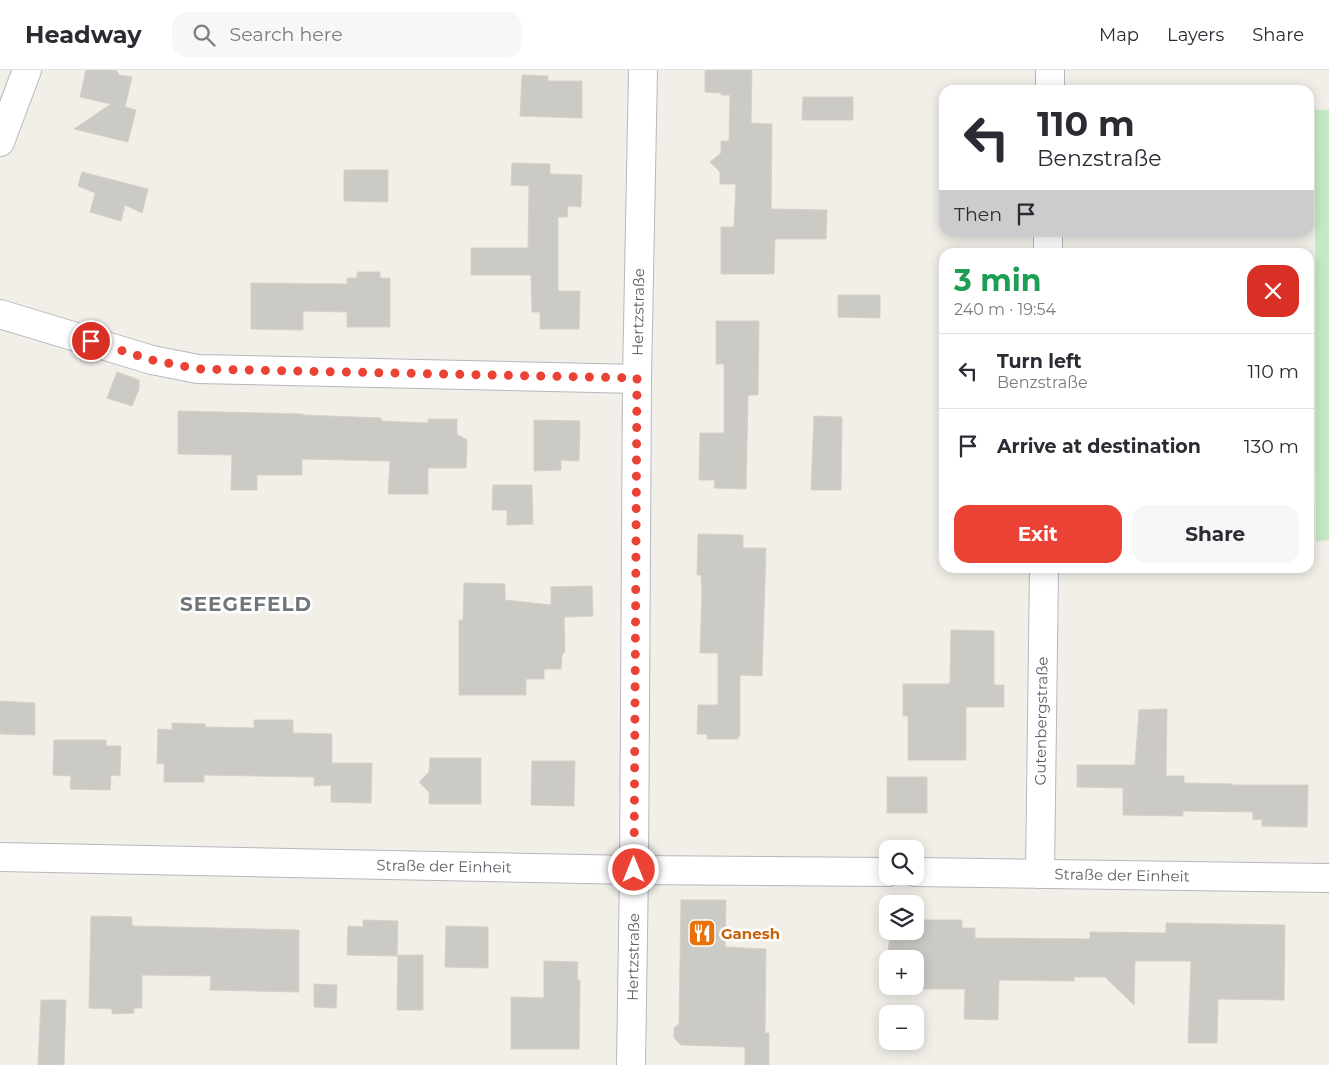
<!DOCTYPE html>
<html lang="en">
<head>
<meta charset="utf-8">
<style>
  :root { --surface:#fff; --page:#f7f7f7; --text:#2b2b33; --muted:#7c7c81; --line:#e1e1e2; --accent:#ea4335 }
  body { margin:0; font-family:Montserrat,sans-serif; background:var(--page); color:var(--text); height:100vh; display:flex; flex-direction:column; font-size:19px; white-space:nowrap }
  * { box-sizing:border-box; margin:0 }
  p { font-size:16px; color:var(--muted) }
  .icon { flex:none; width:28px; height:28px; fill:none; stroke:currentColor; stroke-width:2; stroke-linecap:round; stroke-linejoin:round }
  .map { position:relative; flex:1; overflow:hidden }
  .sheet { position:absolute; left:939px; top:178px; width:375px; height:325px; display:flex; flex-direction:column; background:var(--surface); border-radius:15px; box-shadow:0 2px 12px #0003 }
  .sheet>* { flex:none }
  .guide { position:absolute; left:939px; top:15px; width:375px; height:152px; border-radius:15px; box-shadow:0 2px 12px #0003; background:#fff; color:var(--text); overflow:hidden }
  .fabs { position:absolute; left:879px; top:770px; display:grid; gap:10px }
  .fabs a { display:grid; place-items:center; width:45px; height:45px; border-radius:10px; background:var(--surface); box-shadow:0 2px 12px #0003; font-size:25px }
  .pin { position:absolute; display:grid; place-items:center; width:42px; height:42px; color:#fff; margin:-21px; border:2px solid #fff; border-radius:50%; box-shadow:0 1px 5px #0007 }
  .me { position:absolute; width:55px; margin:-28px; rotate:0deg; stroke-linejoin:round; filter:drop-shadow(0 0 4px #0008) }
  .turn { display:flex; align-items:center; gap:18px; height:105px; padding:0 15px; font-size:22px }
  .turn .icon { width:65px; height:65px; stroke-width:2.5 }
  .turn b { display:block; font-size:35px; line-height:42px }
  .then { display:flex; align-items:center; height:48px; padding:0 15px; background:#0003; gap:10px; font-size:19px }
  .round { display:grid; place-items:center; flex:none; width:52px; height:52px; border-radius:15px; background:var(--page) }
  .overview { display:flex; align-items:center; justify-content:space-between; height:85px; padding:0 15px }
  h1 { font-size:30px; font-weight:700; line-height:38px; color:#1e9e55 }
  .action { display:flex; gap:10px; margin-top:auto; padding:10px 15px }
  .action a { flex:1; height:58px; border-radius:15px; background:var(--accent); color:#fff; font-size:20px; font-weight:700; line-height:58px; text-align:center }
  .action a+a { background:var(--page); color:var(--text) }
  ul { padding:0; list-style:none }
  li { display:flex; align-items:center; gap:15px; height:75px; padding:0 15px; border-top:1px solid var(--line) }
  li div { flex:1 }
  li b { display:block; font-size:19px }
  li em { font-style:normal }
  header { display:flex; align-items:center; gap:30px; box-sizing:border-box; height:70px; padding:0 25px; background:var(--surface); border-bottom:1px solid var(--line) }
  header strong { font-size:24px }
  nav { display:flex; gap:28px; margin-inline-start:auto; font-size:18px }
  .search { width:350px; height:45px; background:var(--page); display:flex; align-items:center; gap:12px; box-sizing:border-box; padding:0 18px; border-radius:15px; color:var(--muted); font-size:19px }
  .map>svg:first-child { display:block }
</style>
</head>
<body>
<header>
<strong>Headway</strong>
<div class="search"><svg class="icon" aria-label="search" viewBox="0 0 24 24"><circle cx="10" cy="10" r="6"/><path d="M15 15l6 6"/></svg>Search here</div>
<nav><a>Map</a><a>Layers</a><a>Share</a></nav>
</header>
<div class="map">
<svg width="1329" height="995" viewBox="0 0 1329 995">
  <rect width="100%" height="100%" fill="#f1efe8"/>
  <polygon fill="#c5e8c5" points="1315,40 1329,40 1329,470 1316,471"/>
  <g fill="#cccac5" stroke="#d6d1c6">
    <polygon points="86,0 116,0 119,5 132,7 125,37 136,40 128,72 74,59 111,34 80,27"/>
    <polygon points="705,0 752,0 751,53 772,54 771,139 827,140 826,169 775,169 774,204 721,204 721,157 734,157 736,114 720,114 720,102 710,92 721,83 721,71 729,71 730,25 721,25 721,23 705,22"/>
    <polygon points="522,5 548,6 548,11 582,11 582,48 520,46"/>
    <polygon points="803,27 853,27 853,50 802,50"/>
    <polygon points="512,93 550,94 550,104 582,105 581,137 568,136 567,147 558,147 558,221 580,221 579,259 540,259 540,242 532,242 531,205 471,205 471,178 528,178 529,116 511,115"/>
    <polygon points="344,100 388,100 388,132 344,131"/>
    <polygon points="82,102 148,119 142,143 125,135 121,151 90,142 95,123 78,116"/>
    <polygon points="357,202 380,202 380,208 390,208 390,257 347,257 347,242 303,241 303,260 251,259 251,213 347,214 347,208 357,208"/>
    <polygon points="838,225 880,225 880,248 838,247"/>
    <polygon points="716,251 759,251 758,325 748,325 746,419 714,418 715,410 699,410 700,363 724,363 724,294 716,294"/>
    <polygon points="117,302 139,310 139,319 132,336 107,328"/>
    <polygon points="178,341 303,344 303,345 381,348 381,351 428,353 428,349 457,349 457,364 467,370 466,398 428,398 428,424 388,424 390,391 302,389 302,405 257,405 257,420 231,420 232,385 178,384"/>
    <polygon points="814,346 842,347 841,420 811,420"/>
    <polygon points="534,350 580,351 579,391 561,390 561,400 534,401"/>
    <polygon points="493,415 532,415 533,454 507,455 507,440 492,440"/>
    <polygon points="698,464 743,465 743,478 766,478 762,606 740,605 740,666 738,665 738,669 707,669 707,664 697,664 698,635 718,635 718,583 700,583 702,523 701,505 697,505"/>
    <polygon points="464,513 505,514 505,530 551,535 551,517 592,516 593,546 564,547 565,581 562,585 561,599 544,599 544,609 526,609 526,625 459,625 459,550 463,550"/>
    <polygon points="951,560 994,561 994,615 1004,615 1004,637 966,637 966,690 908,690 908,646 903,646 903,614 950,614"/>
    <polygon points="0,631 35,633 35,665 0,664"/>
    <polygon points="1167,639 1166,706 1184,706 1184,713 1232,714 1232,715 1308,715 1307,757 1262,756 1262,749 1253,750 1253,742 1183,741 1183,746 1123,745 1123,718 1077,717 1077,695 1135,695 1139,640"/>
    <polygon points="254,650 293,650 293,663 332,664 332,693 372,693 371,733 331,732 331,715 314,716 314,707 204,705 204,712 164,712 164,693 157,694 158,659 172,660 172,653 205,654 205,657 254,658"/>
    <polygon points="54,670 106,670 106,676 121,676 120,706 111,705 110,720 70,719 71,706 53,705"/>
    <polygon points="430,688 481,688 481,734 429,734 429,722 419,712 429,702"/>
    <polygon points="532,691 575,691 574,736 531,735"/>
    <rect x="887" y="707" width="40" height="36"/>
    <polygon points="681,830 726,830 725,877 766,879 765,963 769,963 769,995 745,995 745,977 681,975 674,968 674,958 679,954"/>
    <polygon points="91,846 132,847 132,856 299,860 299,922 210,920 211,906 142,905 142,938 134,938 134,943 112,944 112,939 89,938"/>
    <polygon points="363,850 398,851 397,886 347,885 348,856 363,857"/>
    <polygon points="915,850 962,850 962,858 975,858 975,868 1090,869 1090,862 1166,863 1166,853 1285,855 1284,930 1218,929 1217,973 1188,973 1191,891 1135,891 1134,935 1105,907 1074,907 1074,911 999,910 998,950 964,949 965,919 911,919 911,916 915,916 915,889 910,889 910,885 888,885 890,861 915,861"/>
    <polygon points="446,856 488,857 488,898 445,897"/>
    <polygon points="398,885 423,885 423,940 397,940"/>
    <polygon points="544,891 578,892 577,910 580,910 579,979 511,979 511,927 544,928"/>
    <polygon points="314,914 337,915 336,938 314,937"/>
    <polygon points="41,930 66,930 64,995 38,995"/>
  </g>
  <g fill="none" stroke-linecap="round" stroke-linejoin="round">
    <g stroke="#b5b8bc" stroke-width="30">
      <g id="minor">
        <polyline points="1050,20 1050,0"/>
        <polyline points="0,72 27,0"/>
        <polyline points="1048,182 1048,162"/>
        <polyline points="0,244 152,290 198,299 637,309"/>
        <polyline points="0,787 634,800 888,802"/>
        <polyline points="915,802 1329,808"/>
        <polyline points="1040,804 1044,498"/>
        <polyline points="631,995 634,800 637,309 643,0"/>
      </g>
    </g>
    <use href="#minor" stroke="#fff" stroke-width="28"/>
  </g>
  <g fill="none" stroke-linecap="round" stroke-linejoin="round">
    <polyline stroke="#ea4335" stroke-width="9" stroke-dasharray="0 16.2" points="91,271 152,290 198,299 637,308 634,800"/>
  </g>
  <defs>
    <g id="restaurant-square" transform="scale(1.4375)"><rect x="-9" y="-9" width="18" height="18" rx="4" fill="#e8710a" stroke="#fff"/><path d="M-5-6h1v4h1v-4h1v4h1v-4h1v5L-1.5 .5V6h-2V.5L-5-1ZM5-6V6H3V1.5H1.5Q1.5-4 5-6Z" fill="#fff"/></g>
  </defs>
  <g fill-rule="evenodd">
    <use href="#restaurant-square" x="702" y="863"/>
  </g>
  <g text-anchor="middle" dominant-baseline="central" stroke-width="5" stroke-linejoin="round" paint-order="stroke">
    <g font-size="15" fill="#5f6368" stroke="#fff">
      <text transform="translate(638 242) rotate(-89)">Hertzstraße</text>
      <text transform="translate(1041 651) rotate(-89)">Gutenbergstraße</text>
      <text transform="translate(444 796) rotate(1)">Straße der Einheit</text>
      <text transform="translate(1122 805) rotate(1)">Straße der Einheit</text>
      <text transform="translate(633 887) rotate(-89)">Hertzstraße</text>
    </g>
    <g font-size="15" font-weight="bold" fill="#c56008" stroke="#fff" text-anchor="start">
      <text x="721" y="863">Ganesh</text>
    </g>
    <g font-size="20" font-weight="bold" letter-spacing="1" fill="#70757a" stroke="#fff">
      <text x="246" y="534">SEEGEFELD</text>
    </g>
  </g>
</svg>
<div class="fabs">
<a><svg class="icon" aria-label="search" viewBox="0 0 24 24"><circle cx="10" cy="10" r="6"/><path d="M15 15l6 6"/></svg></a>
<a><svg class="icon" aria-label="layers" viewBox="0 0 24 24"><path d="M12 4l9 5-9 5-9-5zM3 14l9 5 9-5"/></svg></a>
<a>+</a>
<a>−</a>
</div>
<div class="pin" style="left:91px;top:271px;background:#d93025"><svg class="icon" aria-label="arrive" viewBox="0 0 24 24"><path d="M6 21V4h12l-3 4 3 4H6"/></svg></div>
<svg class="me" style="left:634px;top:800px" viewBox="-20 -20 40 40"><circle r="17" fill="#ea4335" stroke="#fff" stroke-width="3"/><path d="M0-11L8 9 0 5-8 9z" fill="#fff"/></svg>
<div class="guide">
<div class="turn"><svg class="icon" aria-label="left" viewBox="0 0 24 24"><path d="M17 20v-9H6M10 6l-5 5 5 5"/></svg><div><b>110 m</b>Benzstraße</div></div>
<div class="then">Then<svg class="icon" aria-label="arrive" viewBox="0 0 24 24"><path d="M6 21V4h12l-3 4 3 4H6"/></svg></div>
</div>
<section class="sheet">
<div class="overview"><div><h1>3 min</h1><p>240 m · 19:54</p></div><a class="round" style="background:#d93025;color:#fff"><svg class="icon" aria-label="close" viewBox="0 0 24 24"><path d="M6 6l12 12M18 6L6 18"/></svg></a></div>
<ul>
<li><svg class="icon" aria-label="left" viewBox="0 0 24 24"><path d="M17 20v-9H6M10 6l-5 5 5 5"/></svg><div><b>Turn left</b><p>Benzstraße</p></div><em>110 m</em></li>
<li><svg class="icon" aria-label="arrive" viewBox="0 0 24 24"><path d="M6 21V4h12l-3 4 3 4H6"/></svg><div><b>Arrive at destination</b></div><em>130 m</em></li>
</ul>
<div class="action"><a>Exit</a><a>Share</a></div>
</section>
</div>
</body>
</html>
